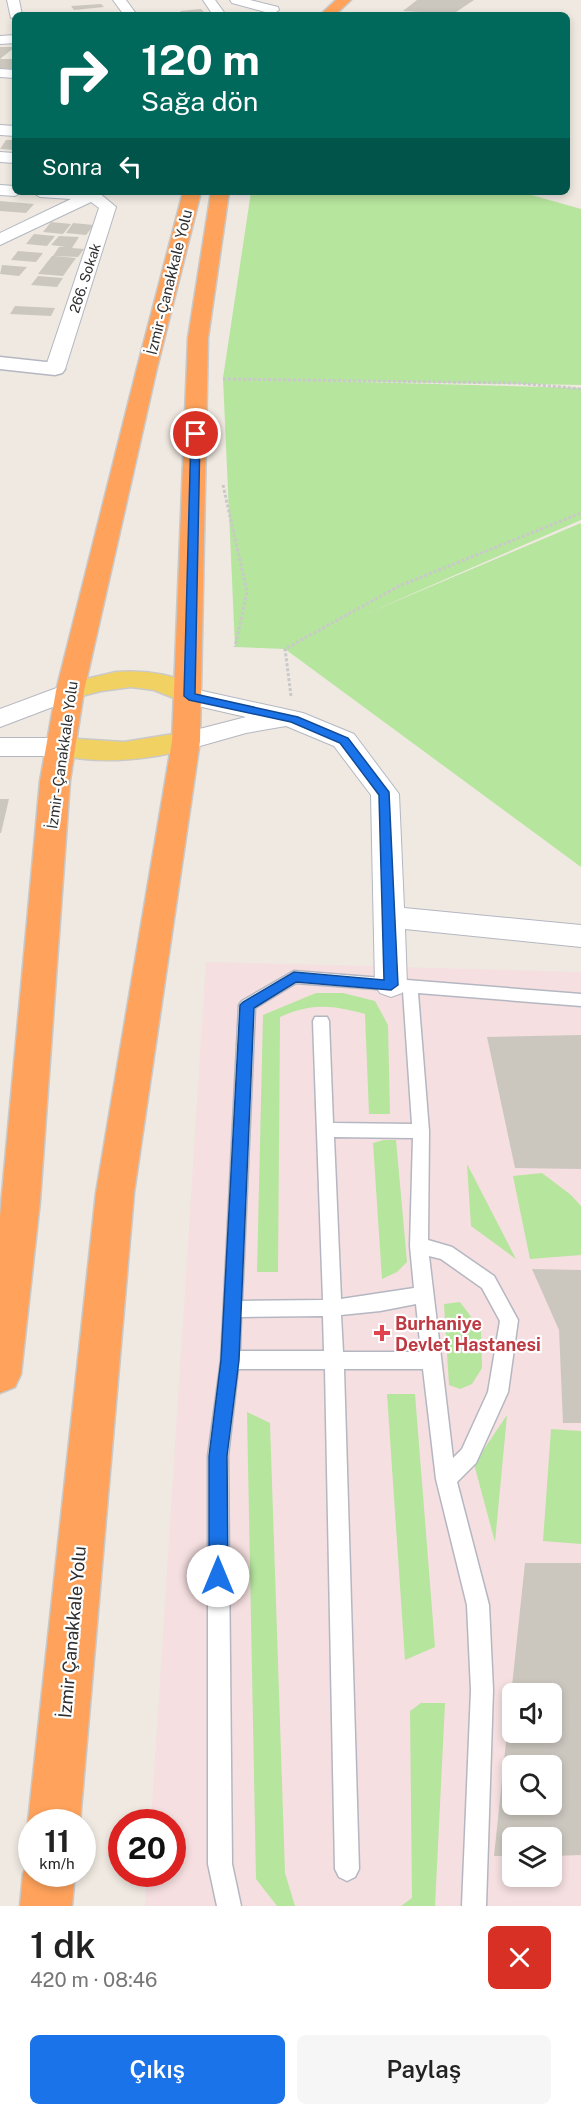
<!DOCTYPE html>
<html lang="tr">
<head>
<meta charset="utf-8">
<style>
  :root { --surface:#fff; --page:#f6f6f6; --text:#222; --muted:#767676; --accent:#1a73e8 }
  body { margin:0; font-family:"Public Sans",sans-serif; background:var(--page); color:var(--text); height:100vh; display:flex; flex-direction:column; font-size:22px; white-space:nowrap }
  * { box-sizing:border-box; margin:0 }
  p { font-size:20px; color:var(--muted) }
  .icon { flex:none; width:33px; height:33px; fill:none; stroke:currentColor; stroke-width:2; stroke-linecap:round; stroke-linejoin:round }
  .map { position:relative; height:1906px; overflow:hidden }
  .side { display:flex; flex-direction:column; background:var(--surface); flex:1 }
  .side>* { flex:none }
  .banner { position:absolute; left:12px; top:12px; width:558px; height:183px; border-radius:9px; box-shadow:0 3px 9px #0003; background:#00695c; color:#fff; overflow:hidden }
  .buttons { position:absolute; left:502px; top:1683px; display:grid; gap:12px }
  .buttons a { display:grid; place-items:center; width:60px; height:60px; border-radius:9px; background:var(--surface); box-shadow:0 3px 9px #0003; font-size:30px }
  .speed { position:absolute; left:18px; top:1809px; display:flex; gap:12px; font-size:30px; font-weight:700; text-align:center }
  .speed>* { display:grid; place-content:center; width:78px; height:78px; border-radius:50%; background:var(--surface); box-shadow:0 3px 9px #0003; line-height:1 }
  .speed small { font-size:15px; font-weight:400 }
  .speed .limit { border:9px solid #d22; background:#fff; color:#111 }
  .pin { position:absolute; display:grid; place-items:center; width:51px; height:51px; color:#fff; margin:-26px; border:3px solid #fff; border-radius:50%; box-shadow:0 2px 6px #0007 }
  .me { position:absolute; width:66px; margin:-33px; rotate:0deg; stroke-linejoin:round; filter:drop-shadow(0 0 4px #0008) }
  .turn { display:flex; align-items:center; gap:21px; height:126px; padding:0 30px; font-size:27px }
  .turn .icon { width:78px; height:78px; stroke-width:2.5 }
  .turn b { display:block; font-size:42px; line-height:51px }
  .then { display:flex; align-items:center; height:57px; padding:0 30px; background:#0003; gap:12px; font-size:22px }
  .round { display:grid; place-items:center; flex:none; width:63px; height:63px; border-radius:9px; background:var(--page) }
  .overview { display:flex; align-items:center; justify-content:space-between; height:102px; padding:0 30px }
  h1 { font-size:36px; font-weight:600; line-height:45px }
  .action { display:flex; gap:12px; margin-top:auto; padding:12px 30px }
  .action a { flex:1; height:69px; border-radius:9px; background:var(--accent); color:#fff; font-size:24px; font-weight:600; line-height:69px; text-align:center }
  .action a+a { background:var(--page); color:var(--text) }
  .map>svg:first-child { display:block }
</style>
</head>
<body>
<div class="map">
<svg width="581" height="1906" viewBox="0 0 581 1906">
  <rect width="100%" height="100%" fill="#efe9e1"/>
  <path fill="#f5dfe0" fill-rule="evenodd" d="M206 962 581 972V1906H145L147 1874H172V1822H151ZM513 1694H552V1732H513ZM513 1766H552V1804H513ZM513 1838H552V1876H513Z"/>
  <g fill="#b6e59e">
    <polygon points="251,192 521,192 581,209 581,385 324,381 581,388 581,520 368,613 581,523 581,867 285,649 235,647 223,378"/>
    <path d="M316 993H343L375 1001 388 1025 390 1114H369L365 1014C331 1005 312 1003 280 1017L278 1272H257L263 1015Z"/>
    <polygon points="384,1140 396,1140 407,1262 397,1272 382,1279 373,1143"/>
    <polygon points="467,1164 516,1259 471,1226"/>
    <polygon points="542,1173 571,1195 581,1206 581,1255 530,1259 513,1176"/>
    <polygon points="460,1302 481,1330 482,1368 472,1384 460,1389 449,1385 444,1304"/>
    <polygon points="387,1394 415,1394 435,1647 405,1660"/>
    <polygon points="247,1412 270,1423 285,1873 295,1906 277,1906 256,1879"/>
    <polygon points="507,1415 495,1542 474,1464"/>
    <polygon points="551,1429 581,1431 581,1544 543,1541"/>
    <polygon points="421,1703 445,1703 435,1906 401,1906 412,1898 410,1711"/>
  </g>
  <g fill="#cbc7bf" fill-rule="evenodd">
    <polygon points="417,0 474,0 453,14 403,11"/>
    <polygon points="101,4 104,7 74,10 71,6"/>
    <polygon points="201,9 205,13 184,15 180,11"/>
    <polygon points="0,47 15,47 0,59 15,59 15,69 0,68"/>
    <polygon points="6,140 15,140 14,150 0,149"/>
    <polygon points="0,201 34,204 26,213 0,211"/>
    <polygon points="51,222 71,224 63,234 43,232"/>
    <polygon points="73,223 94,225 86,235 66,233"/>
    <polygon points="34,234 55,236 47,246 26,244"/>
    <polygon points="59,236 79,237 72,248 84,249 78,257 53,256 59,247 66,247 51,245"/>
    <polygon points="18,251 43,253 36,262 11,260"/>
    <polygon points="52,256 54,256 76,258 63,276 38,274"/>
    <polygon points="2,265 27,267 19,276 0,274"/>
    <polygon points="38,276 63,278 57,287 31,285"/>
    <polygon points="15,306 55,308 51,316 10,314"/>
    <polygon points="0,799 9,799 1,833 0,833"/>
    <polygon points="581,1035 581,1169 515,1168 487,1037"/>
    <polygon points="532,1269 581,1270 581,1423 563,1423 559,1330"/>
    <path d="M525 1563H581V1855L552 1856V1838H513V1856H494ZM513 1694H552V1732H513ZM513 1766H552V1804H513Z"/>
  </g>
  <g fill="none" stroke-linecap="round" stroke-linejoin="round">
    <g stroke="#b4b7c1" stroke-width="3">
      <path id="lane" d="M294 971 581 994V1006L418 993 429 1131 428 1240 452 1247 494 1276 518 1320 508 1392 476 1463 457 1482 489 1605 493 1690 486 1906H462L471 1690 467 1605 436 1479 423 1369H344L359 1869 355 1877 347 1881 339 1877 335 1869 325 1369H238L228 1456 232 1864 241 1906H217L208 1864V1456L221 1360 239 1005 242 1001ZM296 983 403 991 412 1124 333 1123 329 1021 327 1017H315L313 1021 323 1300 242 1301 255 1008ZM334 1137 413 1138 410 1246 414 1288 341 1299ZM429 1256 441 1259 482 1288 500 1321 488 1392 462 1449 453 1458ZM416 1304 421 1352H343L341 1315 380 1311ZM323 1316 324 1351H240L241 1317Z"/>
    </g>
    <g stroke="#b4b7c1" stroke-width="2">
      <g id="street">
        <polygon points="7,0 19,0 22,15 11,18"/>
        <polygon points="113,0 126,0 137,15 124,15"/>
        <polygon points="203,0 215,0 226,15 213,15"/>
        <polygon points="230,0 250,0 278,7 279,10 273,14 232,3"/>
        <polygon points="15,35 15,43 0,44 0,36"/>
        <polygon points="0,69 15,70 15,78 0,77"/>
        <polygon points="0,125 15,126 15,136 0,135"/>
        <polygon points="0,152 15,153 15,163 0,162"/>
        <polygon points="0,185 15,186 15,192 22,192 15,196 0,195"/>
        <polygon points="32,192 98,192 116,207 65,369 62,373 48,373 45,369 99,208 91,202 0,245 0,233 71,199 40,197"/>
        <polygon points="70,683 79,685 83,691 79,697 0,727 0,709"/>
        <polygon points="189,688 303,713 354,734 399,794 404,908 581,925 581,947 405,929 407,985 402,993 391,997 380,993 375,985 371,795 334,746 286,726 246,733 186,750 176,747 172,741 176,735 246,717 180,702 176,696 180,690"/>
        <polygon points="0,738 62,738 72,741 76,747 72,753 62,756 0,756"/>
      </g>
    </g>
    <g stroke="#b4b7c1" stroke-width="3">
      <polygon id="secondary" points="0,357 55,363 62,365 65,369 62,373 55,375 0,369"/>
    </g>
    <g stroke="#c9c9c9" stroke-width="3">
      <g id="primary">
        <path d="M116 672C141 670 187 673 203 696L199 702 189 704 154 690 131 687 101 691 70 699 60 697 56 691 60 685Z"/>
        <path d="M186 732 196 735 200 741 196 747C149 760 100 766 52 753L48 747 52 741 62 738 124 742Z"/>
      </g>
    </g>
    <g stroke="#c9c9c9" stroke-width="3">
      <g id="highway">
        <polygon points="336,0 351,0 335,15 320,15"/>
        <polygon points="183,192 201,192 156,372 84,691 70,781 40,1201 21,1374 15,1387 0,1393 0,1216 40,781 56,691 136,372"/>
        <polygon points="211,192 229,192 208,338 200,741 134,1193 80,1822 32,1822 32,1829 28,1822 96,1193 172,741 188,338"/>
        <polygon points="32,1855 32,1874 75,1874 72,1906 20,1906 23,1874"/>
      </g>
    </g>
    <g stroke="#c9c9c9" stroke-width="3" stroke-dasharray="3 2" stroke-linecap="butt">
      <polyline points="223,379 517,383 581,389"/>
      <polyline points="223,485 247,592 235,647"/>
      <polyline points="291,696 285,649 399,586 581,513"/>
    </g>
    <use href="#lane" fill="#fff" fill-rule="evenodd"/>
    <use href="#street" fill="#fff" fill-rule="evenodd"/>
    <use href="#secondary" fill="#fff" fill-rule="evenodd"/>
    <use href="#primary" fill="#f2d163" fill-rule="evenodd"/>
    <use href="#highway" fill="#ffa35c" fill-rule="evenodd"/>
  </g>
  <polygon fill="#1a73e8" stroke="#114b97" stroke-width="1.5" points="196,431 200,434 195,694 298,717 348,738 389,792 398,985 391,990 296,982 254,1008 239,1360 227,1456 228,1576 225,1583 218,1586 212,1583 209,1576 209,1456 221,1360 240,1005 243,1002 294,972 384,980 379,795 340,743 291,722 189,700 184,696 191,434"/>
  <path fill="#e0444e" stroke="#fff" stroke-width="2" d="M379 1324h6v6h6v6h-6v6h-6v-6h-6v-6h6z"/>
  <g text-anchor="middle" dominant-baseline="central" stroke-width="4.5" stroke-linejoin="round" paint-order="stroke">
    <g font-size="14" fill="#2e2e2e" stroke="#fff">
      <text transform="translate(85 278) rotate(-72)">266. Sokak</text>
    </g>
    <g font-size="15" fill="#2e2e2e" stroke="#fff">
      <text transform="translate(169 282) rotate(-76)">İzmir - Çanakkale Yolu</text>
      <text transform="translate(62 755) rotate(-82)">İzmir - Çanakkale Yolu</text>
    </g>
    <g font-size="18" font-weight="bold" fill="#be3a42" stroke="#fff" text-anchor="start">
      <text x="395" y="1323">Burhaniye<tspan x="395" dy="21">Devlet Hastanesi</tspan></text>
    </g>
    <g font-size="18" fill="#2e2e2e" stroke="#fff">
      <text transform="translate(72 1632) rotate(-85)">İzmir Çanakkale Yolu</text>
    </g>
  </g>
</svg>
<div class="buttons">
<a><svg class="icon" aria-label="sound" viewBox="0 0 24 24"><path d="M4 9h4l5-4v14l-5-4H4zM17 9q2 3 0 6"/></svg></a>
<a><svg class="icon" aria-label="search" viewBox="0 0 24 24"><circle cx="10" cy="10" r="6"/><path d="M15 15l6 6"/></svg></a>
<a><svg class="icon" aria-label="layers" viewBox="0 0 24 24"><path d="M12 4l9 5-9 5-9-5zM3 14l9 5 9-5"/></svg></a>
</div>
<div class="speed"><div>11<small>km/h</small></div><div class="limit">20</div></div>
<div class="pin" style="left:196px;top:434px;background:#d93025"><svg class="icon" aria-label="arrive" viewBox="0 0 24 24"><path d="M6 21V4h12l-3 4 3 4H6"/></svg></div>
<svg class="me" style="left:218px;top:1576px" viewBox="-20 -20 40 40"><circle r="19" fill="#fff"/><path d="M0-13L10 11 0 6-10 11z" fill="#1a73e8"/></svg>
<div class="banner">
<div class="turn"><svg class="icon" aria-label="right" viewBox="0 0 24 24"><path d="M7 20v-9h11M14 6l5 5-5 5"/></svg><div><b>120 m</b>Sağa dön</div></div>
<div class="then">Sonra<svg class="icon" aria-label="left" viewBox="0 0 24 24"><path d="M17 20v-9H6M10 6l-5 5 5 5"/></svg></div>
</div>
</div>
<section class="side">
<div class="overview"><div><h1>1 dk</h1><p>420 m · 08:46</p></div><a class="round" style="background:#d93025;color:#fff"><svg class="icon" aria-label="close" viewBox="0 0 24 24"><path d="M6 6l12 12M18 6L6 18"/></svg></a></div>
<div class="action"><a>Çıkış</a><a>Paylaş</a></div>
</section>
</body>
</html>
